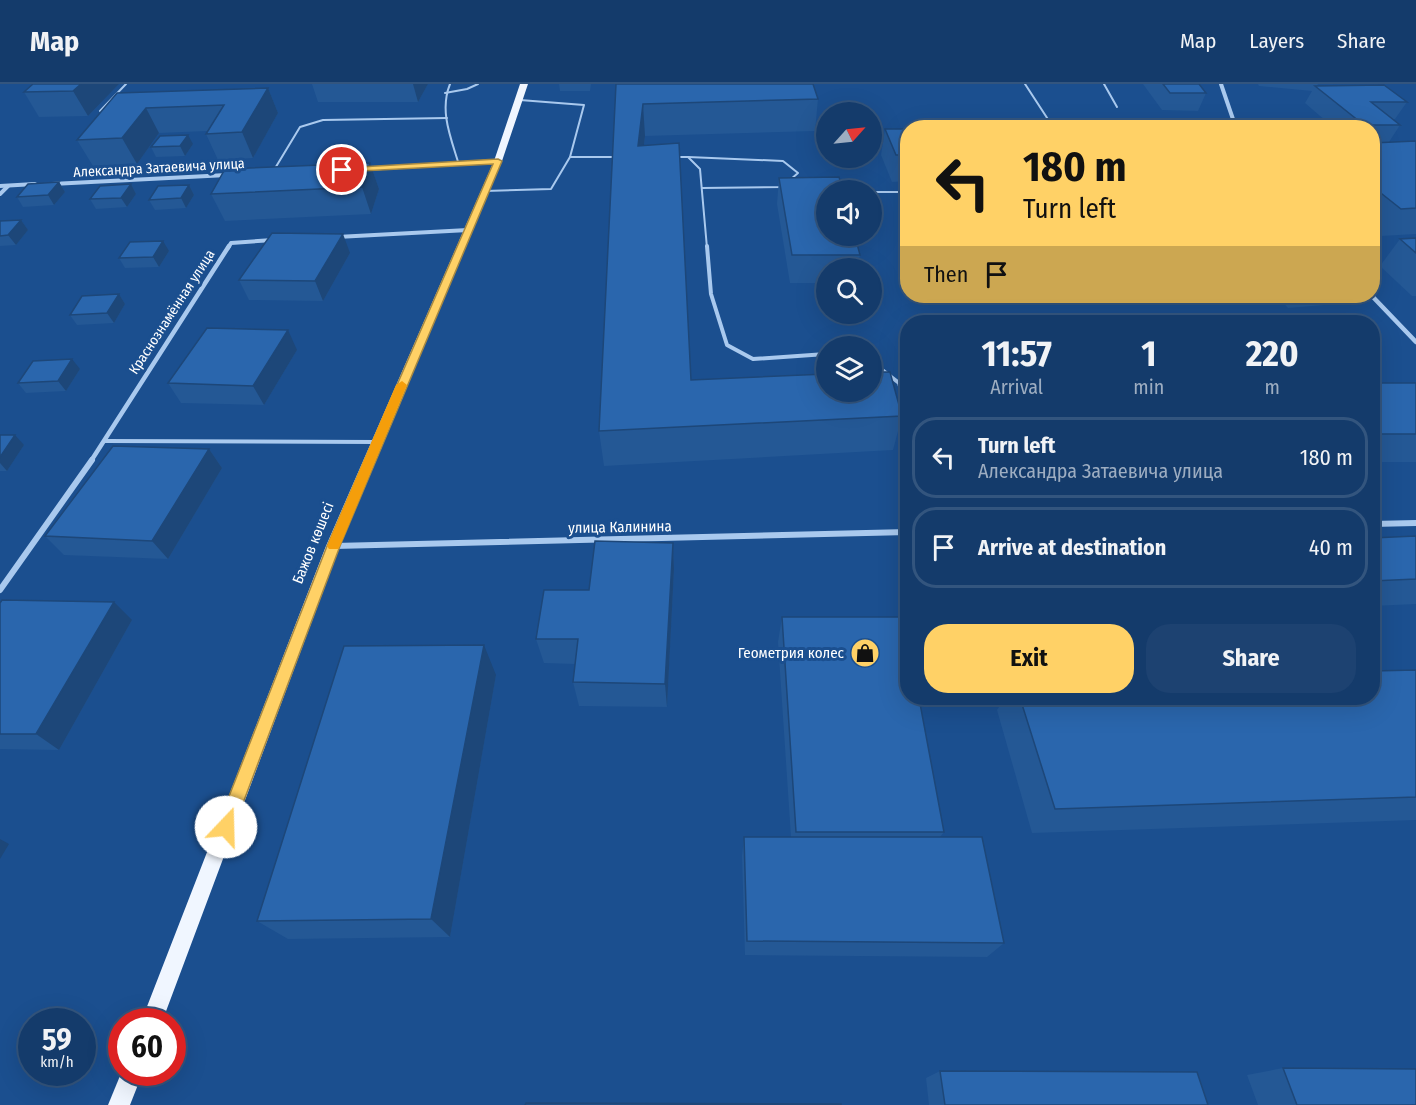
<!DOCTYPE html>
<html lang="en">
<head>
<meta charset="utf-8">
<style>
  :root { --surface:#143b6b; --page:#1d4271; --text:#f1f3f6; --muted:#9dadc1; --line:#33557e; --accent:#ffd166 }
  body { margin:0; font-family:"Fira Sans Condensed",sans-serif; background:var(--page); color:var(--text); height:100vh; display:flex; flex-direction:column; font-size:22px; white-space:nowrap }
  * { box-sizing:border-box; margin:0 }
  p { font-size:20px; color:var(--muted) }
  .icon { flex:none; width:33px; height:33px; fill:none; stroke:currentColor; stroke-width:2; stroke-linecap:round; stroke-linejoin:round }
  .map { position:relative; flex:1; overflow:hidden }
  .panel { position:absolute; left:900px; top:231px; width:480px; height:390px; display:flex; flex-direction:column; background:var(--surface); border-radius:24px; box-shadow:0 6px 24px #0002,0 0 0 2px var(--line) }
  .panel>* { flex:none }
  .banner { position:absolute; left:900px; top:36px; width:480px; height:183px; border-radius:24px; box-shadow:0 6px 24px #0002,0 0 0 2px var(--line); background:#ffd166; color:#111; overflow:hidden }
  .needle { width:39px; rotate:63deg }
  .buttons { position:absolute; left:816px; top:18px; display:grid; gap:12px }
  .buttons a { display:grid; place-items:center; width:66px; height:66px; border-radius:50%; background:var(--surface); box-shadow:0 6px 24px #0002,0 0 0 2px var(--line); font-size:30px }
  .speed { position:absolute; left:18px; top:924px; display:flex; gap:12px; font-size:30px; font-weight:700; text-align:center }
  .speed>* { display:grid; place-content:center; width:78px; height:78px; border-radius:50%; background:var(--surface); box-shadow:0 6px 24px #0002,0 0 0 2px var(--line); line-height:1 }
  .speed small { font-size:15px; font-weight:400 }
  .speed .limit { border:9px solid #d22; background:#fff; color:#111 }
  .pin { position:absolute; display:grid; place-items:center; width:51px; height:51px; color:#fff; margin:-26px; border:3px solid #fff; border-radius:50%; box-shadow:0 2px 6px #0007 }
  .me { position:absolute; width:66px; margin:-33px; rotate:21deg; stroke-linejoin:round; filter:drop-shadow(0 0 4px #0008) }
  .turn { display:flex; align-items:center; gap:21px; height:126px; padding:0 24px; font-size:27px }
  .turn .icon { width:78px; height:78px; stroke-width:2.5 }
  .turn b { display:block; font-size:42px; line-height:51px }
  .then { display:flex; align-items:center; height:57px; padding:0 24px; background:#0003; gap:12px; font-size:22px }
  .eta { display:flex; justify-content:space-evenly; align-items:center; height:102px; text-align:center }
  .eta b { font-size:36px; font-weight:700; line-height:42px }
  .button { display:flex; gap:12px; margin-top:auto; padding:12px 24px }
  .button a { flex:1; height:69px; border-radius:24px; background:var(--accent); color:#111; font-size:24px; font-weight:700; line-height:69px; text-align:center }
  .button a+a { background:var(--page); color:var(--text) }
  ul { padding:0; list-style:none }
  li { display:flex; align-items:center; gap:18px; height:81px; margin:0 12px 9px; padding:0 12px; border:3px solid var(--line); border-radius:24px }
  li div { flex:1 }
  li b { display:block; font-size:22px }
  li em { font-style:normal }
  header { display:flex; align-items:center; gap:36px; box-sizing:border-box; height:84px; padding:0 30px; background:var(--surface); border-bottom:2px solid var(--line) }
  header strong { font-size:28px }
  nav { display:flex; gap:33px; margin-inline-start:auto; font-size:21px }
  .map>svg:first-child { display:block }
</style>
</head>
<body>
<header>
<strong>Map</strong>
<nav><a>Map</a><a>Layers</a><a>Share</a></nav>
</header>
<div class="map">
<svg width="1416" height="1021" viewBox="0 0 1416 1021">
  <rect width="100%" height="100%" fill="#1b4f8f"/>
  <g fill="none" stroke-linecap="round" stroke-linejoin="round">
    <g stroke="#a9c9ee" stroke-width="2">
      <path d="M450 0C439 27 451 54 459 81"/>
      <polyline points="1025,0 1053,43"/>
      <polyline points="1104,0 1117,23"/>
      <polyline points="445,9 467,5 478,0"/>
      <polyline points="520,16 584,21 570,73 616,73"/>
      <polyline points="100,27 126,0"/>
      <polyline points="1037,44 1235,40"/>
      <polyline points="675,73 688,73 700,85 707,164"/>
      <polyline points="688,73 783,77 798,89 782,103 702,104"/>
      <polyline points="274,86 300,43 323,36 447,34"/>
      <polyline points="485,107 551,105 570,73"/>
      <polyline points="876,108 908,108"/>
    </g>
    <g stroke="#a9c9ee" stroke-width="4">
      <polyline points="707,162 711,210 727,261 753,275 826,270"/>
      <polyline points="872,278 899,299 908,329"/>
      <polyline points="105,357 377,358"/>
    </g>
    <g stroke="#a9c9ee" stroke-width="4">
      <polyline points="1221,0 1236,44"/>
      <polyline points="366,85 498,77"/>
      <polyline points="52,100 227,91"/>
      <polyline points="0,102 35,100"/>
      <polyline points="0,110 8,102"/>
      <polyline points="337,153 468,146"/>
      <polyline points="228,164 231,159 273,156"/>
    </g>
    <g stroke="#a9c9ee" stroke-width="4.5">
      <polyline points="1372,212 1416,258"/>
      <polyline points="91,377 229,162"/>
    </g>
    <g stroke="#a9c9ee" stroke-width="6">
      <polyline points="1372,440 1416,439"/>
      <polyline points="334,462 908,448"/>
      <polyline points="0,506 92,376"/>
    </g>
    <g fill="#f0f6ff" fill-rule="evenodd">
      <polygon points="520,0 528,0 502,77 340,462 162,938 141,938 326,462 494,77"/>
      <polygon points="122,987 143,988 130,1021 108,1021"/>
    </g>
  </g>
  <g fill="#245895">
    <polygon points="119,0 88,32 39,33 24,8"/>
    <polygon points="312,0 428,0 418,18 318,18"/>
    <polygon points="559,0 591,0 590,7 560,7"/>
    <polygon points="616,0 818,15 815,47 645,52 644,61 691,296 902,332 893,366 604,382 599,347"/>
    <polygon points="1143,0 1199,0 1206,9 1198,27 1162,26"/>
    <polygon points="1258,0 1318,0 1317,2 1407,18 1395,35 1393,35 1400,41 1389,58 1416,57 1416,150 1381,152 1372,144 1372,44 1334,44 1305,19 1312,7 1259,2"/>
    <polygon points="268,4 278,29 253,74 218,76 206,50 207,47 159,49 137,80 93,82 77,56 117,9"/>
    <polygon points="885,45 908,45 908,97 892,98 881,71"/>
    <polygon points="193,60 185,72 156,73 151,63"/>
    <polygon points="370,79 379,105 371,130 225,137 211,110"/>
    <polygon points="779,94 860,171 857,184 826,184 826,199 790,199 777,120"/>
    <polygon points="59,98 65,108 54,121 23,123 17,113"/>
    <polygon points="131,100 136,110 127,123 96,125 90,115"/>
    <polygon points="189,101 194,111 186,124 155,126 149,116"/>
    <polygon points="21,136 28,146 16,161 0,162 0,137"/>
    <polygon points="1416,154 1416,212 1412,212 1380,182 1400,155"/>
    <polygon points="169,167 159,183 125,184 119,174"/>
    <polygon points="350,169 323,217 249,216 239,196"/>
    <polygon points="119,210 125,220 114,239 77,241 70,231"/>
    <polygon points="1277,212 1354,212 1349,219 1288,224"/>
    <polygon points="297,266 264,321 181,319 168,299"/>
    <polygon points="80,285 66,307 26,309 18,299"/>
    <rect x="1372" y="299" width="44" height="79"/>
    <polygon points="0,351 24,361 7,387 0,387"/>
    <polygon points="209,365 222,384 168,475 64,471 45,452"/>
    <polygon points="1416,452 1416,520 1372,522 1372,454"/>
    <polygon points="673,459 674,485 667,623 579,622 573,598 575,580 544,579 536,555 589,506"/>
    <polygon points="0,519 132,536 59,666 0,665"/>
    <polygon points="782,533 944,748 940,753 1004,859 987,873 745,871 742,772 744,753 791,753 778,558"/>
    <polygon points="1416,586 1416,736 1032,749 997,626 1005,614 1372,614"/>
    <polygon points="496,591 450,853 288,855 257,837"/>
    <polygon points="1283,984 1416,1021 1258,1021 1247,991"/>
    <polygon points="940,987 1208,1021 929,1021 926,994"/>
  </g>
  <g fill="#1d4779">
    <polygon points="81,0 119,0 88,32 73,7"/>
    <polygon points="413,0 428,0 418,18"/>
    <polygon points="268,4 278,29 253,74 242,48"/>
    <polygon points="643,20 645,52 640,94 638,62"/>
    <polygon points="146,24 159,49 137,80 122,54"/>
    <polygon points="188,51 193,60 185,72 180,62"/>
    <polygon points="370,79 379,105 371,130 362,103"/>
    <polygon points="59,98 65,108 54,121 48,111"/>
    <polygon points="131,100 136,110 127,123 121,114"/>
    <polygon points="189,101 194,111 186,124 181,114"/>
    <polygon points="21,136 28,146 16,161 8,151"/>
    <polygon points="343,150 350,169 323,217 315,197"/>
    <polygon points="163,157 169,167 159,183 153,173"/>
    <polygon points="119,210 125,220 114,239 107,229"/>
    <polygon points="288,246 297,266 264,321 253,302"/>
    <polygon points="72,275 80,285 66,307 58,297"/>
    <polygon points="15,351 24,361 7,387 0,379 0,373"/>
    <polygon points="209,365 222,384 168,475 152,457"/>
    <polygon points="673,459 674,485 667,623 665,600"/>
    <polygon points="114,518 132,536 59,666 36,650"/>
    <polygon points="484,561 496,591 450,853 431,835"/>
    <polygon points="0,755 9,760 0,775"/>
  </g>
  <g fill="#2a66ad" stroke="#1d4779" stroke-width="1.5">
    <polygon points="33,0 81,0 73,7 24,8"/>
    <polygon points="616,0 813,0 818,15 643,20 638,62 679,59 691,296 826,290 826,308 872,308 872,288 890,288 902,332 599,347"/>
    <polygon points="1163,0 1199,0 1206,9 1170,9"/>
    <polygon points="1384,1 1407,18 1371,18 1400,41 1364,41 1315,2"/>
    <polygon points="268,4 242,48 206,50 224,21 146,24 122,54 77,56 117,9"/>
    <polygon points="1006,42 1006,44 958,44"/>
    <polygon points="885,45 908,45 908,71 896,71"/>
    <polygon points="188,51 180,62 151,63 160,52"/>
    <polygon points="1416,57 1416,124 1401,125 1372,102 1372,59"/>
    <polygon points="370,79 362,103 211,110 225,85"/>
    <polygon points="839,93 843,106 826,106 826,152 855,152 860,171 792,171 779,94"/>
    <polygon points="59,98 48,111 17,113 28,100"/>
    <polygon points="131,100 121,114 90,115 100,102"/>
    <polygon points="189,101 181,114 149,116 158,102"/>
    <polygon points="21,136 8,151 0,152 0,137"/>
    <polygon points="272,149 343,150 315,197 239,196"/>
    <polygon points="1416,154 1416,169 1400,155"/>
    <polygon points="163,157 153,173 119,174 130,158"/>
    <polygon points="119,210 107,229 70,231 82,212"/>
    <polygon points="207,244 288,246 253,302 168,299"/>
    <polygon points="72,275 58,297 18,299 33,277"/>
    <rect x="1372" y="299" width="44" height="51"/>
    <polygon points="0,351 15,351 0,373"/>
    <polygon points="113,362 209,365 152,457 45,452"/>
    <polygon points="1416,452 1416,495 1372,497 1372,454"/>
    <polygon points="595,457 673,459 665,600 573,598 578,555 536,555 544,506 589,506"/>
    <polygon points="2,516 114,518 36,650 0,650 0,519"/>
    <polygon points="782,533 904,533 908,552 908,614 919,614 944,748 796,748"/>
    <polygon points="484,561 431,835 257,837 344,562"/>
    <polygon points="1416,586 1416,713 1055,725 1020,614 1372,614 1372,587"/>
    <polygon points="744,753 982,753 1004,859 747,857"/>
    <polygon points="1283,984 1416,985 1416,1021 1297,1021"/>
    <polygon points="940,987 1197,988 1208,1021 945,1021"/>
    <polygon points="526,1019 841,1020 841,1021 525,1021"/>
  </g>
  <polygon fill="#ffd166" stroke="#a68842" stroke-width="1.5" points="498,75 502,77 340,462 234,743 232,749 226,751 220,749 217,743 327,462 493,80 342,88 338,86 342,84"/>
  <polygon fill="#f59e0b" points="402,297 407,301 340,462 338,465 329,465 327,462 396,301"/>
  <defs>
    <g id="shop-disc" transform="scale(1.5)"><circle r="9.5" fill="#ffd166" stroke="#1b4f8f"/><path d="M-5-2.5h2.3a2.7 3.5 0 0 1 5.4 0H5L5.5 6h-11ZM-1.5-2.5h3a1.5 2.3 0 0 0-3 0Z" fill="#111"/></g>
  </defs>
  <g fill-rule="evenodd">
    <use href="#shop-disc" x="865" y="569"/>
  </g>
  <g text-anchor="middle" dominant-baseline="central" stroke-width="6" stroke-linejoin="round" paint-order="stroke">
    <g font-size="14" fill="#fff" stroke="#1b4f8f">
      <text transform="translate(159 84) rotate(-3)">Александра Затаевича улица</text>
      <text transform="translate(172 228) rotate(-57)">Краснознамённая улица</text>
    </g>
    <g font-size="15" fill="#fff" stroke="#1b4f8f">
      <text transform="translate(620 443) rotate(-1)">улица Калинина</text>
      <text transform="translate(313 459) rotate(-68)">Бажов көшесі</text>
    </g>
    <g font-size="15" fill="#fff" stroke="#1b4f8f" text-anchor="end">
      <text x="844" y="569">Геометрия колес</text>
    </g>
  </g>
</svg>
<div class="buttons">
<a><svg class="needle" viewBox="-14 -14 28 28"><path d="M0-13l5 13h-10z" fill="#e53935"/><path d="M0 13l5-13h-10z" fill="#9dadc1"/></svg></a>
<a><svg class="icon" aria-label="sound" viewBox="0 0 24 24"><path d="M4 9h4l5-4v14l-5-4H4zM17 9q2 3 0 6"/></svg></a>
<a><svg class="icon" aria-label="search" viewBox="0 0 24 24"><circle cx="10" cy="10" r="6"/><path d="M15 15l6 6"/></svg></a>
<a><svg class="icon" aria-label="layers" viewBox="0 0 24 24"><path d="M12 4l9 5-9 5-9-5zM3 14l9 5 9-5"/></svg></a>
</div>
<div class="speed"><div>59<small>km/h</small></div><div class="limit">60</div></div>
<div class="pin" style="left:342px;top:86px;background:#d93025"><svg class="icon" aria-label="arrive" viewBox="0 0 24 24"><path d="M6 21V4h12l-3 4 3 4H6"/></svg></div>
<svg class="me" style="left:226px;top:743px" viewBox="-20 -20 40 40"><circle r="19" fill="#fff"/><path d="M0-13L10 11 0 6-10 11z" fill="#ffd166"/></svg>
<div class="banner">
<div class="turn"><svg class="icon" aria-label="left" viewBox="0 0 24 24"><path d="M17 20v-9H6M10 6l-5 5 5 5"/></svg><div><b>180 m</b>Turn left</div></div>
<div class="then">Then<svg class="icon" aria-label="arrive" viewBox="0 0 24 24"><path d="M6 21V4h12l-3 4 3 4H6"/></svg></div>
</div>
<section class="panel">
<div class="eta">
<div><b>11:57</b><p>Arrival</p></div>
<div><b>1</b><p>min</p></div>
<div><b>220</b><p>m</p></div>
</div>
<ul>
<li><svg class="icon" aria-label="left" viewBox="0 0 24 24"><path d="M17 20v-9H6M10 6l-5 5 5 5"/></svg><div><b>Turn left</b><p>Александра Затаевича улица</p></div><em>180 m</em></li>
<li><svg class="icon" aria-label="arrive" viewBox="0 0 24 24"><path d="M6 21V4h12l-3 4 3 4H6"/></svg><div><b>Arrive at destination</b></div><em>40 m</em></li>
</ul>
<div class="button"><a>Exit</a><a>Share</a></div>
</section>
</div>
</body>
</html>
